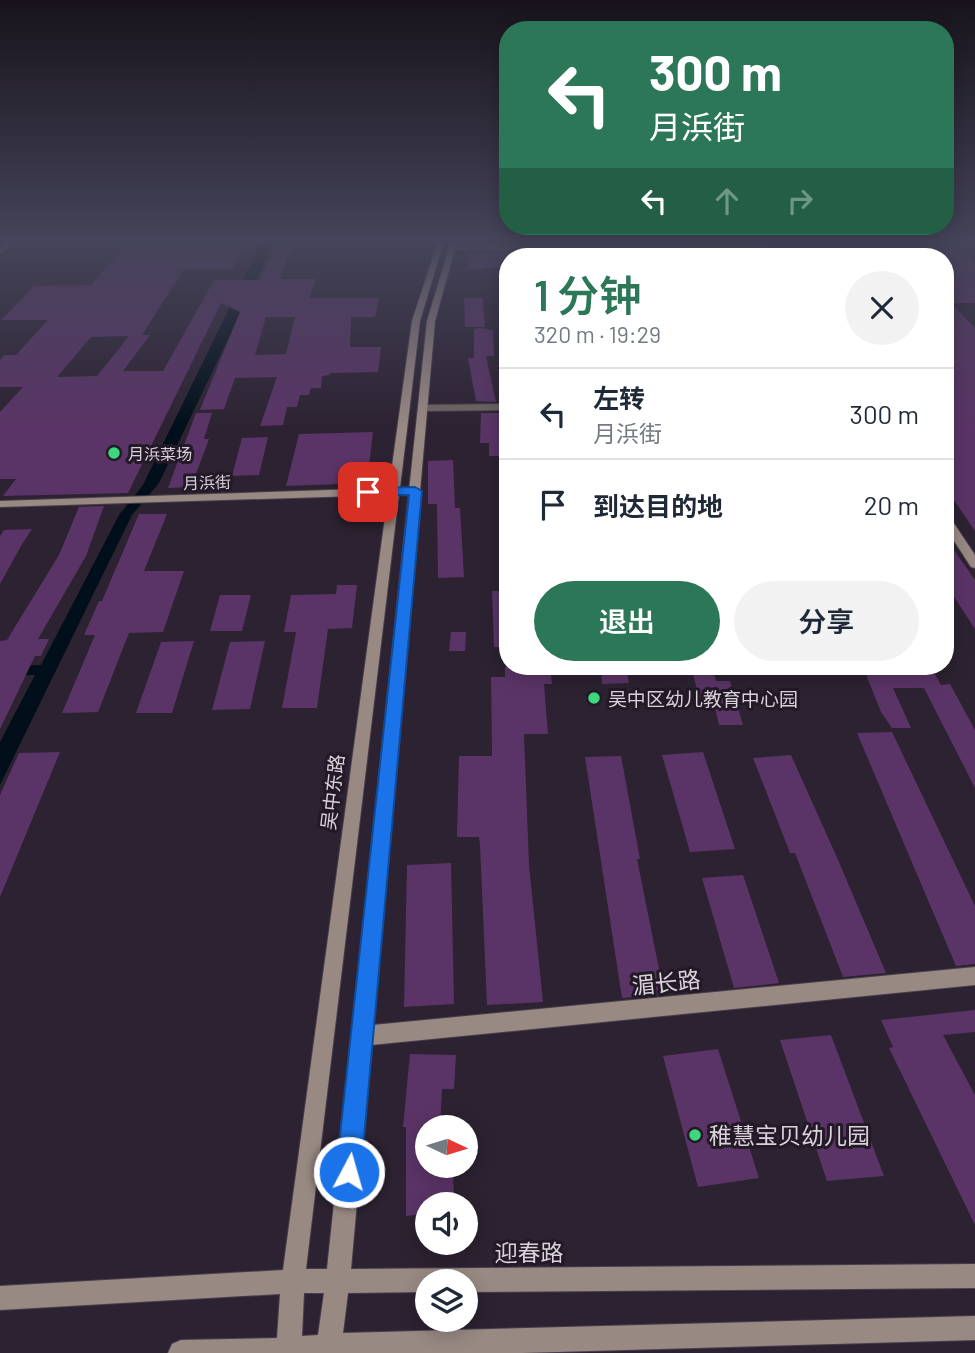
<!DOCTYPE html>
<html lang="zh">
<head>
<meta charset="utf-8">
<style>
  :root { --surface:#fff; --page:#f2f2f3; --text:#1f2937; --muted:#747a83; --line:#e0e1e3; --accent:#2c7757 }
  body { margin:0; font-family:Barlow,"Noto Sans SC",sans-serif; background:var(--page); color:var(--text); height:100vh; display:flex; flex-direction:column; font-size:26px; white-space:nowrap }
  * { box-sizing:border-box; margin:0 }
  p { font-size:23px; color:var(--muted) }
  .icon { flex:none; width:38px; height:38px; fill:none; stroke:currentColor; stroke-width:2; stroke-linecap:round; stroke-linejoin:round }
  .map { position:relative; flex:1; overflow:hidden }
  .panel { position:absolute; left:499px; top:248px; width:455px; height:427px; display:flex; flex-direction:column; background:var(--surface); border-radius:28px; box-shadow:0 4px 18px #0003 }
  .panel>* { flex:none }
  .hud { position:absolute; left:499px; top:21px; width:455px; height:214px; border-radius:28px; box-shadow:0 4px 18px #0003; background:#2c7757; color:#fff; overflow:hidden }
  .needle { width:46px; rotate:94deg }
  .fabs { position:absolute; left:415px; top:1115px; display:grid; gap:14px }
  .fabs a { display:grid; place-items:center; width:63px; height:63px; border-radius:50%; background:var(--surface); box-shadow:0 4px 18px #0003; font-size:35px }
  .pin { position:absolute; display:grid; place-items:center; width:60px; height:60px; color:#fff; margin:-30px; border-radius:14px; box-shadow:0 4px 10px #0006 }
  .me { position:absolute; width:77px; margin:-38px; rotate:6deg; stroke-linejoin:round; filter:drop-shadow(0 0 5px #0008) }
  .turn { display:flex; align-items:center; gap:24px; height:147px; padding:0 35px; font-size:32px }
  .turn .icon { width:91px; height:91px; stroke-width:2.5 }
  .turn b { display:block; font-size:49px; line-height:60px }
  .lanes { display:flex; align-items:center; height:66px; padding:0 35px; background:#0003; justify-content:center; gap:35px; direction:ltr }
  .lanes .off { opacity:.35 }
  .round { display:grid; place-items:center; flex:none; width:74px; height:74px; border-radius:37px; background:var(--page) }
  .overview { display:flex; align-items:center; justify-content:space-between; height:119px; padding:0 35px }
  h1 { font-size:42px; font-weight:600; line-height:52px; color:var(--accent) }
  .action { display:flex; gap:14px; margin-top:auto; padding:14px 35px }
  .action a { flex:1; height:80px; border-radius:42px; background:var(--accent); color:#fff; font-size:28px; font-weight:600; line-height:80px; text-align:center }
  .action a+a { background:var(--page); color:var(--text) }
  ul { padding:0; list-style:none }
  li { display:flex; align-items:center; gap:21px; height:91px; padding:0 35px; border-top:2px solid var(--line) }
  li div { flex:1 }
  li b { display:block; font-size:26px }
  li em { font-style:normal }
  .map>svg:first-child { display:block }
</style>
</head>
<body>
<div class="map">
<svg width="975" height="1353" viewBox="0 0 975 1353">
  <rect width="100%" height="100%" fill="#2c2231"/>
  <polygon fill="#000f19" points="262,241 275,241 159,483 132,515 0,785 0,742 35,675 0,676 0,666 41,665 119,515 143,485"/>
  <g fill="#5a3466" fill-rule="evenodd">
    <path d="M129 241H247L233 269H184L142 335H150L123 371H163L214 280H260L278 241H295L279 279H316L309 298H379L375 317H351L350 347H381L378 372 330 373V375L322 376 321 388H311L309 395H300L297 407H287L283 425 260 426 277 377 235 378 224 409 200 410 240 312 221 303 128 493 3 496 16 479H0V412L23 387H0V360L4 355H16L48 320H1L34 286 91 285ZM266 317H295L286 354 255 355ZM129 336 97 376 57 377 91 337Z"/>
    <rect x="469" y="241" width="158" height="2"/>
    <polygon points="784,241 951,241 975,261 975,303 951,303 975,328 975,531 945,487 945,257 800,257"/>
    <polygon points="630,251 632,257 508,257 508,268 468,269 468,253"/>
    <polygon points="660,251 750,251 754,257 663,257"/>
    <polygon points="464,298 483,298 485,327 465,327"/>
    <polygon points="480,328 493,330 494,356 486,356 496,402 476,401 468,358 474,358 474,329"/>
    <polygon points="196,413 212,413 204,439 209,439 191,487 168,488"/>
    <polygon points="481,413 508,413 508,456 489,456 489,443 480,443"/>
    <polygon points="373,432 367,483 286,486 299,434"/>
    <polygon points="268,437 259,475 232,476 242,438"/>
    <polygon points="453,460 455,508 460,508 464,577 438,578 437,504 428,504 428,461"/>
    <polygon points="104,506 86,556 38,639 49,639 41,656 35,656 0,729 0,641 7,640 59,555 79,507"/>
    <polygon points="139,514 167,514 144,571 184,571 163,632 129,633 98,712 62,713 95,635 84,635 99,601 102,601"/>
    <polygon points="32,529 21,546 0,584 0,536 4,530"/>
    <polygon points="945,537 975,580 975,629 945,583"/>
    <polygon points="337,585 357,585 352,628 328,629 317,708 282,708 296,632 284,632 291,595 336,594"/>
    <polygon points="492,591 508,591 508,647 494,647"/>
    <polygon points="220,595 251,595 242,631 210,631"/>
    <polygon points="451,632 466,632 465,651 449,651"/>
    <polygon points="194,641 172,713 136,713 161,642"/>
    <polygon points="265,641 250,709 212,710 230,642"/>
    <polygon points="505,667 550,668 552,684 544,684 548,734 524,734 529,865 543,1002 487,1005 480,845 479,837 457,837 459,756 492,756 491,677 505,677"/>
    <polygon points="601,667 626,667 629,683 602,684"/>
    <polygon points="691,667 712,667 716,681 730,681 743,725 719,725 715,707 702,708"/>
    <polygon points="863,667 931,667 941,685 950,684 975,730 975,788 924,688 893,688 911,728 892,728 881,712"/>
    <polygon points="892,732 975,906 975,964 956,966 857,733"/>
    <polygon points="60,752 0,897 0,795 19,753"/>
    <polygon points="703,752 735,849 690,852 662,755"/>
    <polygon points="791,755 839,862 886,973 843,977 795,853 790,853 753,758"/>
    <polygon points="621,756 640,859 637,859 664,994 622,998 585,757"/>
    <polygon points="451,863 454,1004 404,1007 407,865"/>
    <polygon points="743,875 779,983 734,988 702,878"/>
    <polygon points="975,1010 975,1032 943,1035 975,1095 975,1225 889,1048 893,1047 881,1020"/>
    <polygon points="831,1035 884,1176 827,1181 780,1040"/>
    <polygon points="718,1049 759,1178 698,1187 663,1056"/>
    <polygon points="410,1054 456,1055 454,1089 442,1089 440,1127 427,1127 427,1166 453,1166 454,1204 427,1204 427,1214 406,1216 406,1127 403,1127"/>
  </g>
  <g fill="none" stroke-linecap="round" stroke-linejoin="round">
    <g stroke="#483e4c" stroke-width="2">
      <g id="street">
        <polygon points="765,245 767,248 452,250 448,248 452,246"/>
        <polygon points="508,404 508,410 423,411 418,408 423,405"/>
      </g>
    </g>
    <g stroke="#483e4c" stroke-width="2">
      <g id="secondary">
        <polygon points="8,241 15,241 0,254 0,248"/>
        <path d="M438 241H444L420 321 400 488 409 491 427 321 451 241H457L435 321 373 1025 975 967V985L371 1045 351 1269 975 1264V1288L466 1292V1281H427V1292L348 1293 343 1333 975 1316V1340L522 1353H168L172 1344 181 1340 277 1338 280 1294 0 1310V1286L283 1270 388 495 0 507V501L389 488 412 321ZM409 492 327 1269H306L399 494ZM304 1293H324L318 1335 302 1336Z"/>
        <polygon points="757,241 763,241 774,257 768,257"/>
        <polygon points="945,515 949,516 975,555 975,568 971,567 945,527"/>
      </g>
    </g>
    <use href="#street" fill="#6f6562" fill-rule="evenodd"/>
    <use href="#secondary" fill="#988983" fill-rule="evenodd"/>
  </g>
  <linearGradient id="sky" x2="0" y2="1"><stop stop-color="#18131b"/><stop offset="0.56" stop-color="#45445a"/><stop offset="1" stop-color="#45445a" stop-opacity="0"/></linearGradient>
  <rect width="975" height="430" fill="url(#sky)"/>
  <polygon fill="#1a73e8" stroke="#114b97" stroke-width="2" points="415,487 422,491 361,1172 357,1181 349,1185 340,1181 336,1172 409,495 368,496 362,492 368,488"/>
  <g fill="#3dd77e" stroke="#231927" stroke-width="2.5">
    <circle cx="114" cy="453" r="7"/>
    <circle cx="594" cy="698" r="7"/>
    <circle cx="695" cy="1135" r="7"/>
  </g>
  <g text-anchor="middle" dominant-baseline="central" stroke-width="6" stroke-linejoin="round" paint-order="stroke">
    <g font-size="16" fill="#d8d2db" stroke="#231927" text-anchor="start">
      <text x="128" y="453">月浜菜场</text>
    </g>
    <g font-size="16" fill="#d8d2db" stroke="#231927">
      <text transform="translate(207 482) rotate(-2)">月浜街</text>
    </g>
    <g font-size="19" fill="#d8d2db" stroke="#231927" text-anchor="start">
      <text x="608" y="698">吴中区幼儿教育中心园</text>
    </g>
    <g font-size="19" fill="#d8d2db" stroke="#231927">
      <text transform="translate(332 792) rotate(-83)">吴中东路</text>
    </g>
    <g font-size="23" fill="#d8d2db" stroke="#231927">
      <text transform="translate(666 982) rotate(-6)">湄长路</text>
      <text x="529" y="1252">迎春路</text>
    </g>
    <g font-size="23" fill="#d8d2db" stroke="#231927" text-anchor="start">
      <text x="709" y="1135">稚慧宝贝幼儿园</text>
    </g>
  </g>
</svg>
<div class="fabs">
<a><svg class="needle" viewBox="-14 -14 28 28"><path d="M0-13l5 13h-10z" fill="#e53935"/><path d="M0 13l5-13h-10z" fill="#747a83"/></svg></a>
<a><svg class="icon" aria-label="sound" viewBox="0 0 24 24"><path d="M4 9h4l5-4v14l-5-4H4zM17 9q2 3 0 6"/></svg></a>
<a><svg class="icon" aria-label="layers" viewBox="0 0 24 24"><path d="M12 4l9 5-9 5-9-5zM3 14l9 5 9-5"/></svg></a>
</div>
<div class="pin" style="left:368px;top:492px;background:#d93025"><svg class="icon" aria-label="arrive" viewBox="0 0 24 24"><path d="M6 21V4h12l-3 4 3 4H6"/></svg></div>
<svg class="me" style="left:349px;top:1172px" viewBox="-20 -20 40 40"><circle r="17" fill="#1a73e8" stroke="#fff" stroke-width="3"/><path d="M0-11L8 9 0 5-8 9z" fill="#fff"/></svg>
<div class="hud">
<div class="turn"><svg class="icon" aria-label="left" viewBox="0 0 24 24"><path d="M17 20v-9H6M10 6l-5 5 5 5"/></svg><div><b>300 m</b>月浜街</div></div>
<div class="lanes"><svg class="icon" aria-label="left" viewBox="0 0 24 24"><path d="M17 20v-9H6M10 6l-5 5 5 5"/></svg><svg class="icon off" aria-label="ahead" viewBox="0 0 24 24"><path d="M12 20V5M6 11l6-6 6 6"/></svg><svg class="icon off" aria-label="right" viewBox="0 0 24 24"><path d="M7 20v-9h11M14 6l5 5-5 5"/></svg></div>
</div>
<section class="panel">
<div class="overview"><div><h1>1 分钟</h1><p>320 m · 19:29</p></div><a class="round"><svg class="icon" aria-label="close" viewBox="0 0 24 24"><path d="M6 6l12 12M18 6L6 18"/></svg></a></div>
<ul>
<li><svg class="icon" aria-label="left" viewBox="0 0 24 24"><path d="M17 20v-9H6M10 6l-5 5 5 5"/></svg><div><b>左转</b><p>月浜街</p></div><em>300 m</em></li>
<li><svg class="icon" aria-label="arrive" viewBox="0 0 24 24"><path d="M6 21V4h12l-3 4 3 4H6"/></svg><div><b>到达目的地</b></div><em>20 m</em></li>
</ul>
<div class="action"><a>退出</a><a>分享</a></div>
</section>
</div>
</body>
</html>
